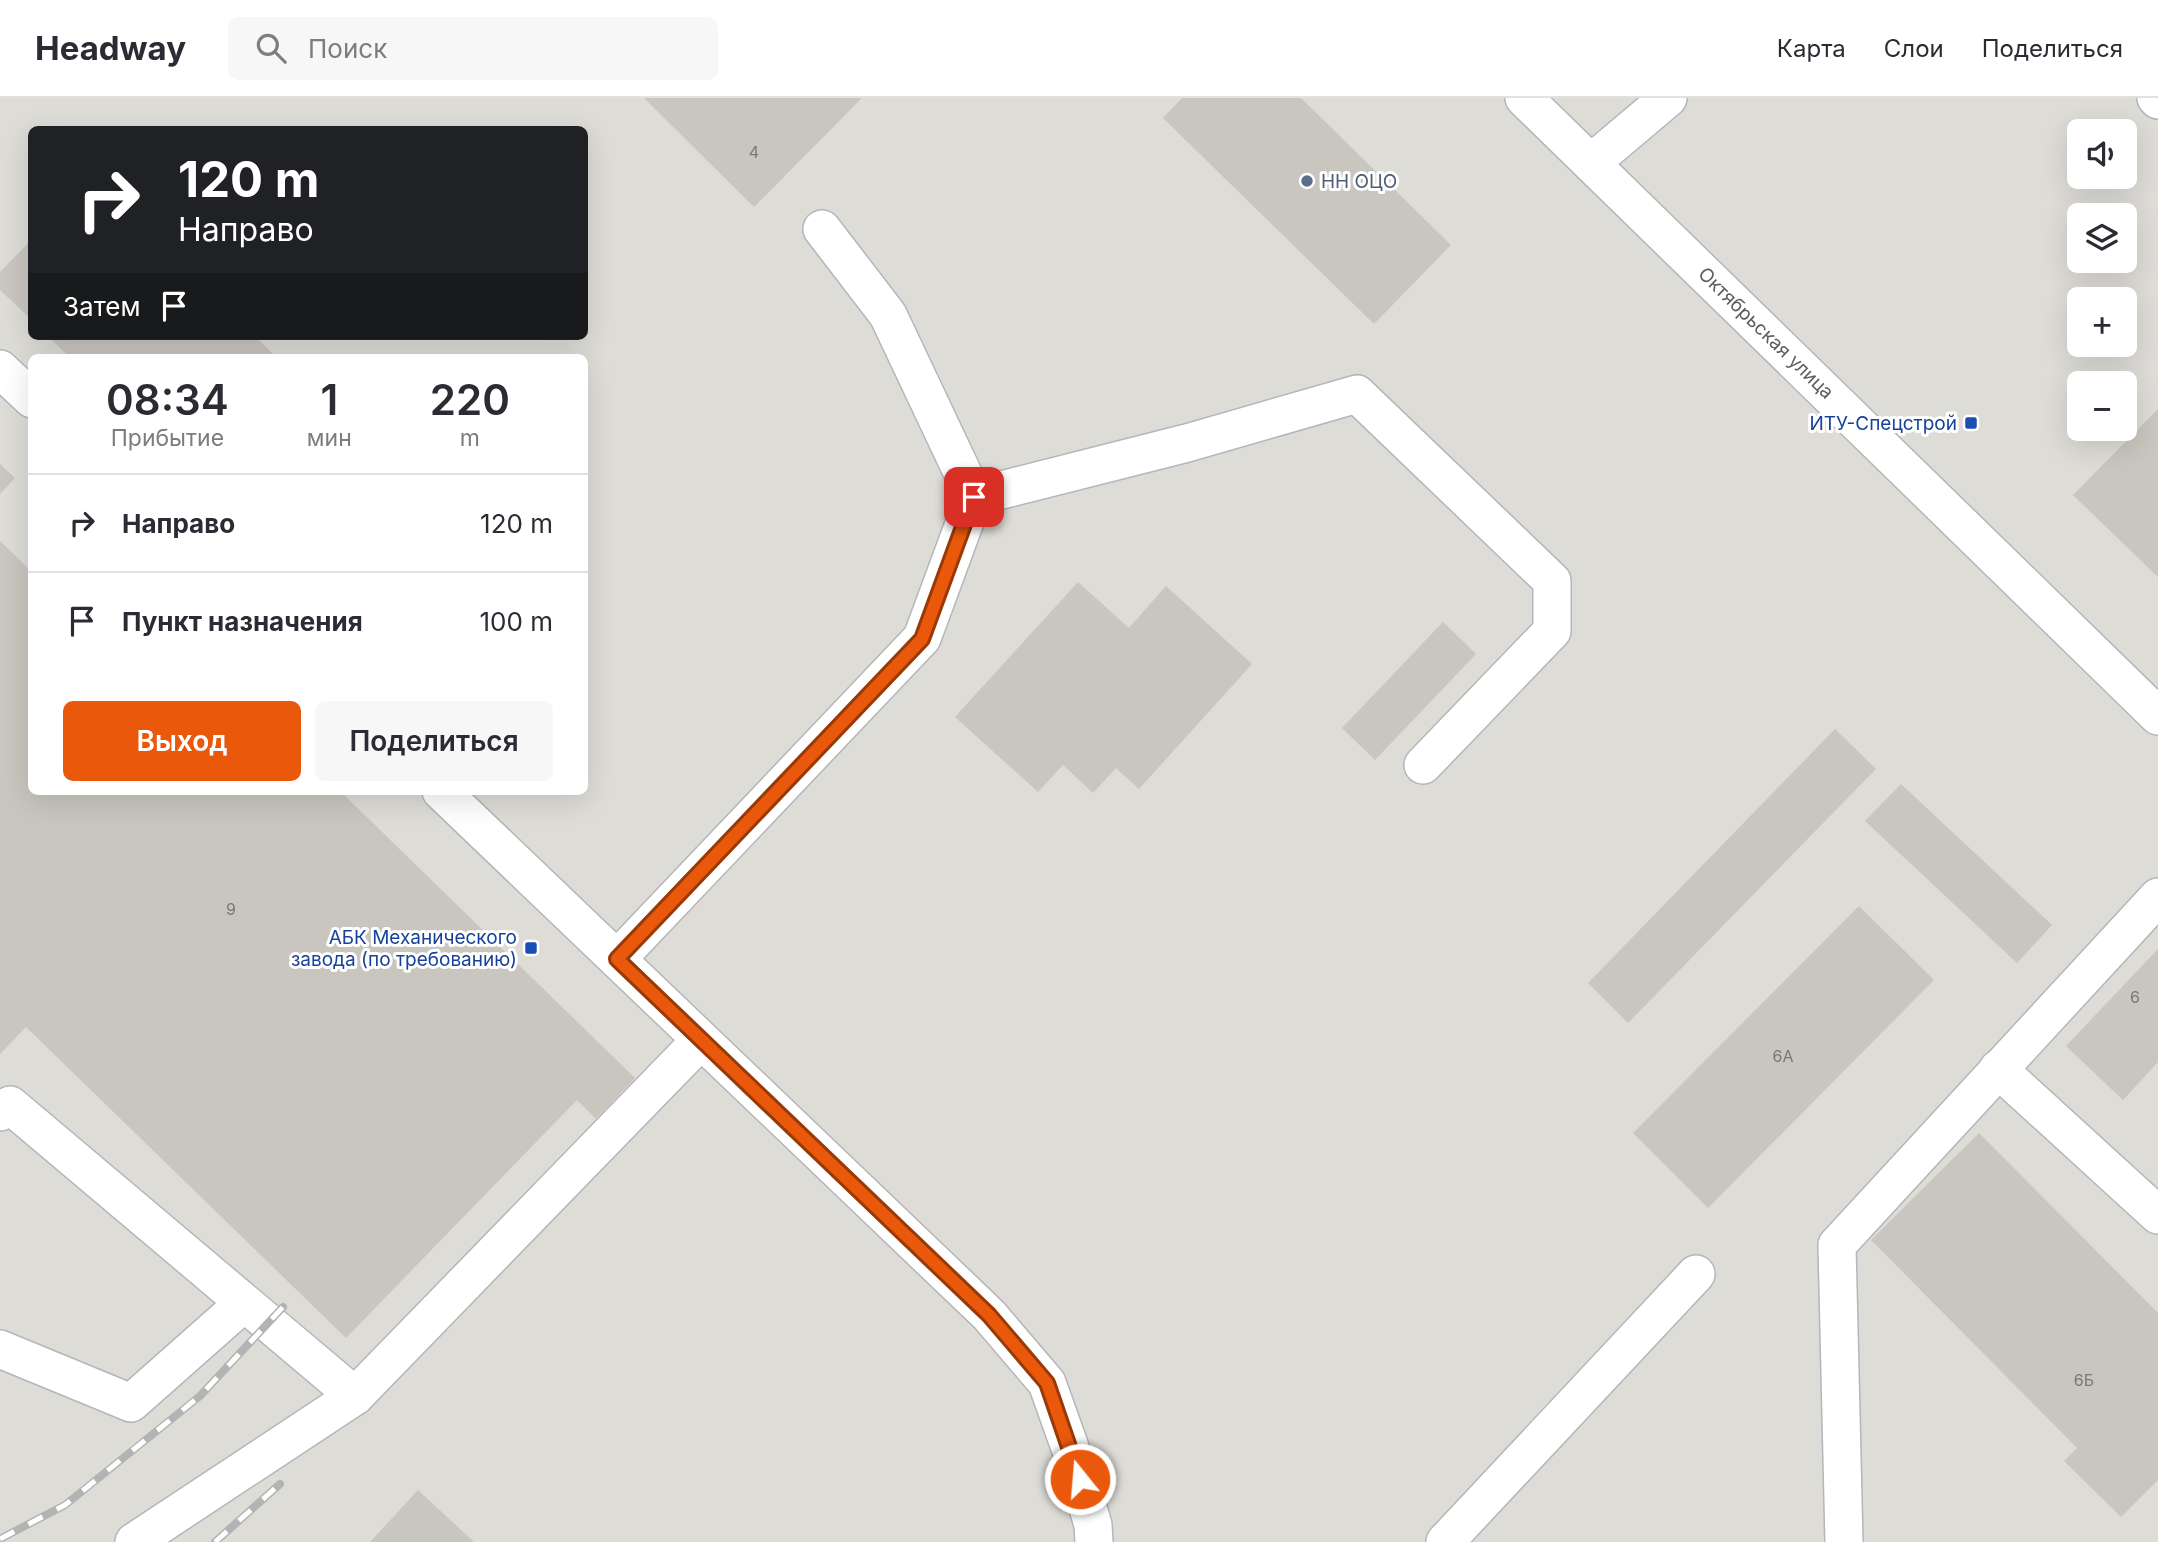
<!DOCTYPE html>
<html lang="ru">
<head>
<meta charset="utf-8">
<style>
  :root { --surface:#fff; --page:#f7f7f7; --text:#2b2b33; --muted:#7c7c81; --line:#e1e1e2; --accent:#ea580c }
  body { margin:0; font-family:Inter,sans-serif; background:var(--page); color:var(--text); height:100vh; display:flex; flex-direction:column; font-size:26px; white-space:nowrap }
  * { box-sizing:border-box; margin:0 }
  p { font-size:23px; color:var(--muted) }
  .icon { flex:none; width:38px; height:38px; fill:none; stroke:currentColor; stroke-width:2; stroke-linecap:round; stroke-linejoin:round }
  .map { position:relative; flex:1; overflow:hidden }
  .panel { position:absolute; left:28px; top:256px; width:560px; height:441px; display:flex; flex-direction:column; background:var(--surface); border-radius:10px; box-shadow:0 7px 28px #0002 }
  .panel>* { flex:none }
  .guide { position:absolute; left:28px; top:28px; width:560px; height:214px; border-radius:10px; box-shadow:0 7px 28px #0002; background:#202124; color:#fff; overflow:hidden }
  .controls { position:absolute; left:2067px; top:21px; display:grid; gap:14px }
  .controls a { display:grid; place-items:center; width:70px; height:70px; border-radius:10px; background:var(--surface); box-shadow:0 7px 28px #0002; font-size:35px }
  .pin { position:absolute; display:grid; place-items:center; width:60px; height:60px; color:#fff; margin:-30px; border-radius:14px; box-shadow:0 4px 10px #0006 }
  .me { position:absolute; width:77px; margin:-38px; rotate:343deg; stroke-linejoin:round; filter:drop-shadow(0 0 5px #0008) }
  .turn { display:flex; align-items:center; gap:24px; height:147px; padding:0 35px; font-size:32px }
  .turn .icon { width:91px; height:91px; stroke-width:2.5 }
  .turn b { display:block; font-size:49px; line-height:60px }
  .then { display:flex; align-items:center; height:66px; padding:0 35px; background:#0003; gap:14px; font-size:26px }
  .eta { display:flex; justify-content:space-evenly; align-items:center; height:119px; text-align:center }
  .eta b { font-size:42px; font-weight:600; line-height:49px }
  .cta { display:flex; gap:14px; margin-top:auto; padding:14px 35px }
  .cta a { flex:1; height:80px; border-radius:10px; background:var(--accent); color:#fff; font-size:28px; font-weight:600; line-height:80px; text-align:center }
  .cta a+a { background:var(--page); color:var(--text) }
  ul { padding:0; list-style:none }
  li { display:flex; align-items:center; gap:21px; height:98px; padding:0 35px; border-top:2px solid var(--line) }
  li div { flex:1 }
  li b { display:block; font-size:26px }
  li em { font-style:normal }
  header { display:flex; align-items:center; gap:42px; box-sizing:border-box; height:98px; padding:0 35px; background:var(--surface); border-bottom:2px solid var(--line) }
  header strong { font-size:33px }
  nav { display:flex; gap:38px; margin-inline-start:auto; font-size:24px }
  .search { width:490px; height:63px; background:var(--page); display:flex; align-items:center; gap:18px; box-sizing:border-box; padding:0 24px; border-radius:10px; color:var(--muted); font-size:26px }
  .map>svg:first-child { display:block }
</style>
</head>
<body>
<header>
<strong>Headway</strong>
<div class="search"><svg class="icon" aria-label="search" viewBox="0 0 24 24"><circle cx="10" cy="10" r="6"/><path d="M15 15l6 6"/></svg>Поиск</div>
<nav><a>Карта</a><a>Слои</a><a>Поделиться</a></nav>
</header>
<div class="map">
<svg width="2158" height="1444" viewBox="0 0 2158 1444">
  <rect width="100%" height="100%" fill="#eeeae2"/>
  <path fill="#dedcd7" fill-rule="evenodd" d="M0 0H2158V1444H0ZM32 32H584V238H32ZM2079 33H2124V79H2079ZM2079 117H2124V163H2079ZM2079 201H2124V247H2079ZM32 259H584V693H32ZM2079 285H2124V331H2079Z"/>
  <g fill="#c9c5bf">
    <polygon points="644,0 862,0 754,109"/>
    <polygon points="1182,0 1301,0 1451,147 1374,226 1163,20"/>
    <polygon points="32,141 32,222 0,192 0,174"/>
    <polygon points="48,238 255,238 276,259 69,259"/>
    <polygon points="2158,311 2158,479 2073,397"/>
    <polygon points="0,366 15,380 0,396"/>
    <polygon points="0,443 32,474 32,693 340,693 635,980 596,1021 577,1002 346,1240 26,929 0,956"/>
    <polygon points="1078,484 1129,530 1166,488 1252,566 1139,691 1116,670 1093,695 1063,667 1038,694 955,619"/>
    <polygon points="1443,524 1476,556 1375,662 1342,630"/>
    <polygon points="1835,631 1876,671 1628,925 1588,885"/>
    <polygon points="1901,686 2052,827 2017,865 1865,723"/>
    <polygon points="1859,808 1934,882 1708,1110 1633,1035"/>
    <polygon points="2158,851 2158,964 2123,1002 2066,948"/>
    <polygon points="1979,1035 2158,1215 2158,1382 2121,1419 2064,1363 2077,1350 1871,1142"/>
    <polygon points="418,1392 474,1444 370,1444"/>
  </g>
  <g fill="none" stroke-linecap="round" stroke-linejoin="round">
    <g stroke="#b3b6ba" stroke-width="40">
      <g id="minor">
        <polyline points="1524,0 2158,618"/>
        <polyline points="2156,0 2158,2"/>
        <polyline points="1591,65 1668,0"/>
        <polyline points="0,271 32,301"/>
        <polyline points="974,399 1187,345 1357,296 1552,483 1552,533 1423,667"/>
        <polyline points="441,693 989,1217 1047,1285 1073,1358 1093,1427 1094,1444"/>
        <polyline points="617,861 922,540 974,399 888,217 822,131"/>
        <polyline points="1998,971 2158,1117"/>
        <polyline points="0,1014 10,1007 355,1298"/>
        <polyline points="0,1251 131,1305 244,1205"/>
        <polyline points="134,1444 355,1298 701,942"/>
        <polyline points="1445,1444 1696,1176"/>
        <polyline points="1844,1444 1837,1147 2158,799"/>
      </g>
    </g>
    <use href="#minor" stroke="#fff" stroke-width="37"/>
    <g stroke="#b2b3b4" stroke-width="8">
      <g id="rail">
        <polyline points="0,1441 65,1407 200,1298 283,1209"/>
        <polyline points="215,1444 280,1386"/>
      </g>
    </g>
    <use href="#rail" stroke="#fff" stroke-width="5" stroke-dasharray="16" stroke-linecap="butt"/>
  </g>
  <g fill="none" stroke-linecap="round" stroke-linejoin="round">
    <g stroke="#983908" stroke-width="18">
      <polyline id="route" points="974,399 922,541 617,861 989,1217 1047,1285 1080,1381"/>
    </g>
    <use href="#route" stroke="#ea580c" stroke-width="12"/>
  </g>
  <circle fill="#5c6f8a" stroke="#fff" stroke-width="2.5" cx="1307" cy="83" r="7"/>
  <g fill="#1a4fb4" stroke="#fff" stroke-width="2.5">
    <rect x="1964" y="318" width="14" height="14" rx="3.5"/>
    <rect x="524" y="843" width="14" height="14" rx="3.5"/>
  </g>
  <g text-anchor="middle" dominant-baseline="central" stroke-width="6" stroke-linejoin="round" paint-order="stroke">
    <g font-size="16" fill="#76787b">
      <text x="754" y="54">4</text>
      <text x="231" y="811">9</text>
      <text x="2135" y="899">6</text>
      <text x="1783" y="958">6А</text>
      <text x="2084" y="1282">6Б</text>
    </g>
    <g font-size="19" fill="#4e5e75" stroke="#fff" text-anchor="start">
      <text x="1321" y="83">НН ОЦО</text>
    </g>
    <g font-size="19" fill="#5a5f64" stroke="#fff">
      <text transform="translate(1766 235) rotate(44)">Октябрьская улица</text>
    </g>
    <g font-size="19" fill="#164399" stroke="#fff" text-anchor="end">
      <text x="1957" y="325">ИТУ-Спецстрой</text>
      <text x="517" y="839">АБК Механического<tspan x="517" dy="22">завода (по требованию)</tspan></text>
    </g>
  </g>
</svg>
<div class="controls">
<a><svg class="icon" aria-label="sound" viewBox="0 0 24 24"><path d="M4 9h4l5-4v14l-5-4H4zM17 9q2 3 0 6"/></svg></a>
<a><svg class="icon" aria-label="layers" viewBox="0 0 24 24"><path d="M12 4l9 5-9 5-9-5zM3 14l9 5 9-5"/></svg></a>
<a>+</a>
<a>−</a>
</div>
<div class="pin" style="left:974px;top:399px;background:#d93025"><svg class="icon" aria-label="arrive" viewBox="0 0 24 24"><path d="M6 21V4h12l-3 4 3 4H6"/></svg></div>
<svg class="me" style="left:1080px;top:1381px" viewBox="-20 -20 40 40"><circle r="17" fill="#ea580c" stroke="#fff" stroke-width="3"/><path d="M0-11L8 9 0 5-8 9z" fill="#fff"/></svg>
<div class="guide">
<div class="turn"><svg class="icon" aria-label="right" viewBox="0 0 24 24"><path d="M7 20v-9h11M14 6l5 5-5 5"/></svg><div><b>120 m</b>Направо</div></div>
<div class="then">Затем<svg class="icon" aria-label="arrive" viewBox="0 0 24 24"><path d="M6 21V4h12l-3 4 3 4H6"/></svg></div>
</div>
<section class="panel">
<div class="eta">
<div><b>08:34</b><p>Прибытие</p></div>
<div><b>1</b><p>мин</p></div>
<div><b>220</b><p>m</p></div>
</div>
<ul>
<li><svg class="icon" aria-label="right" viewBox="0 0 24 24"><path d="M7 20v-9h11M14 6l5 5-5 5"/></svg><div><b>Направо</b></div><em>120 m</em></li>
<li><svg class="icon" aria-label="arrive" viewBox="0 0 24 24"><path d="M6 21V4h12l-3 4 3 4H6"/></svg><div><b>Пункт назначения</b></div><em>100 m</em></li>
</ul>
<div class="cta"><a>Выход</a><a>Поделиться</a></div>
</section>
</div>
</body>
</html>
